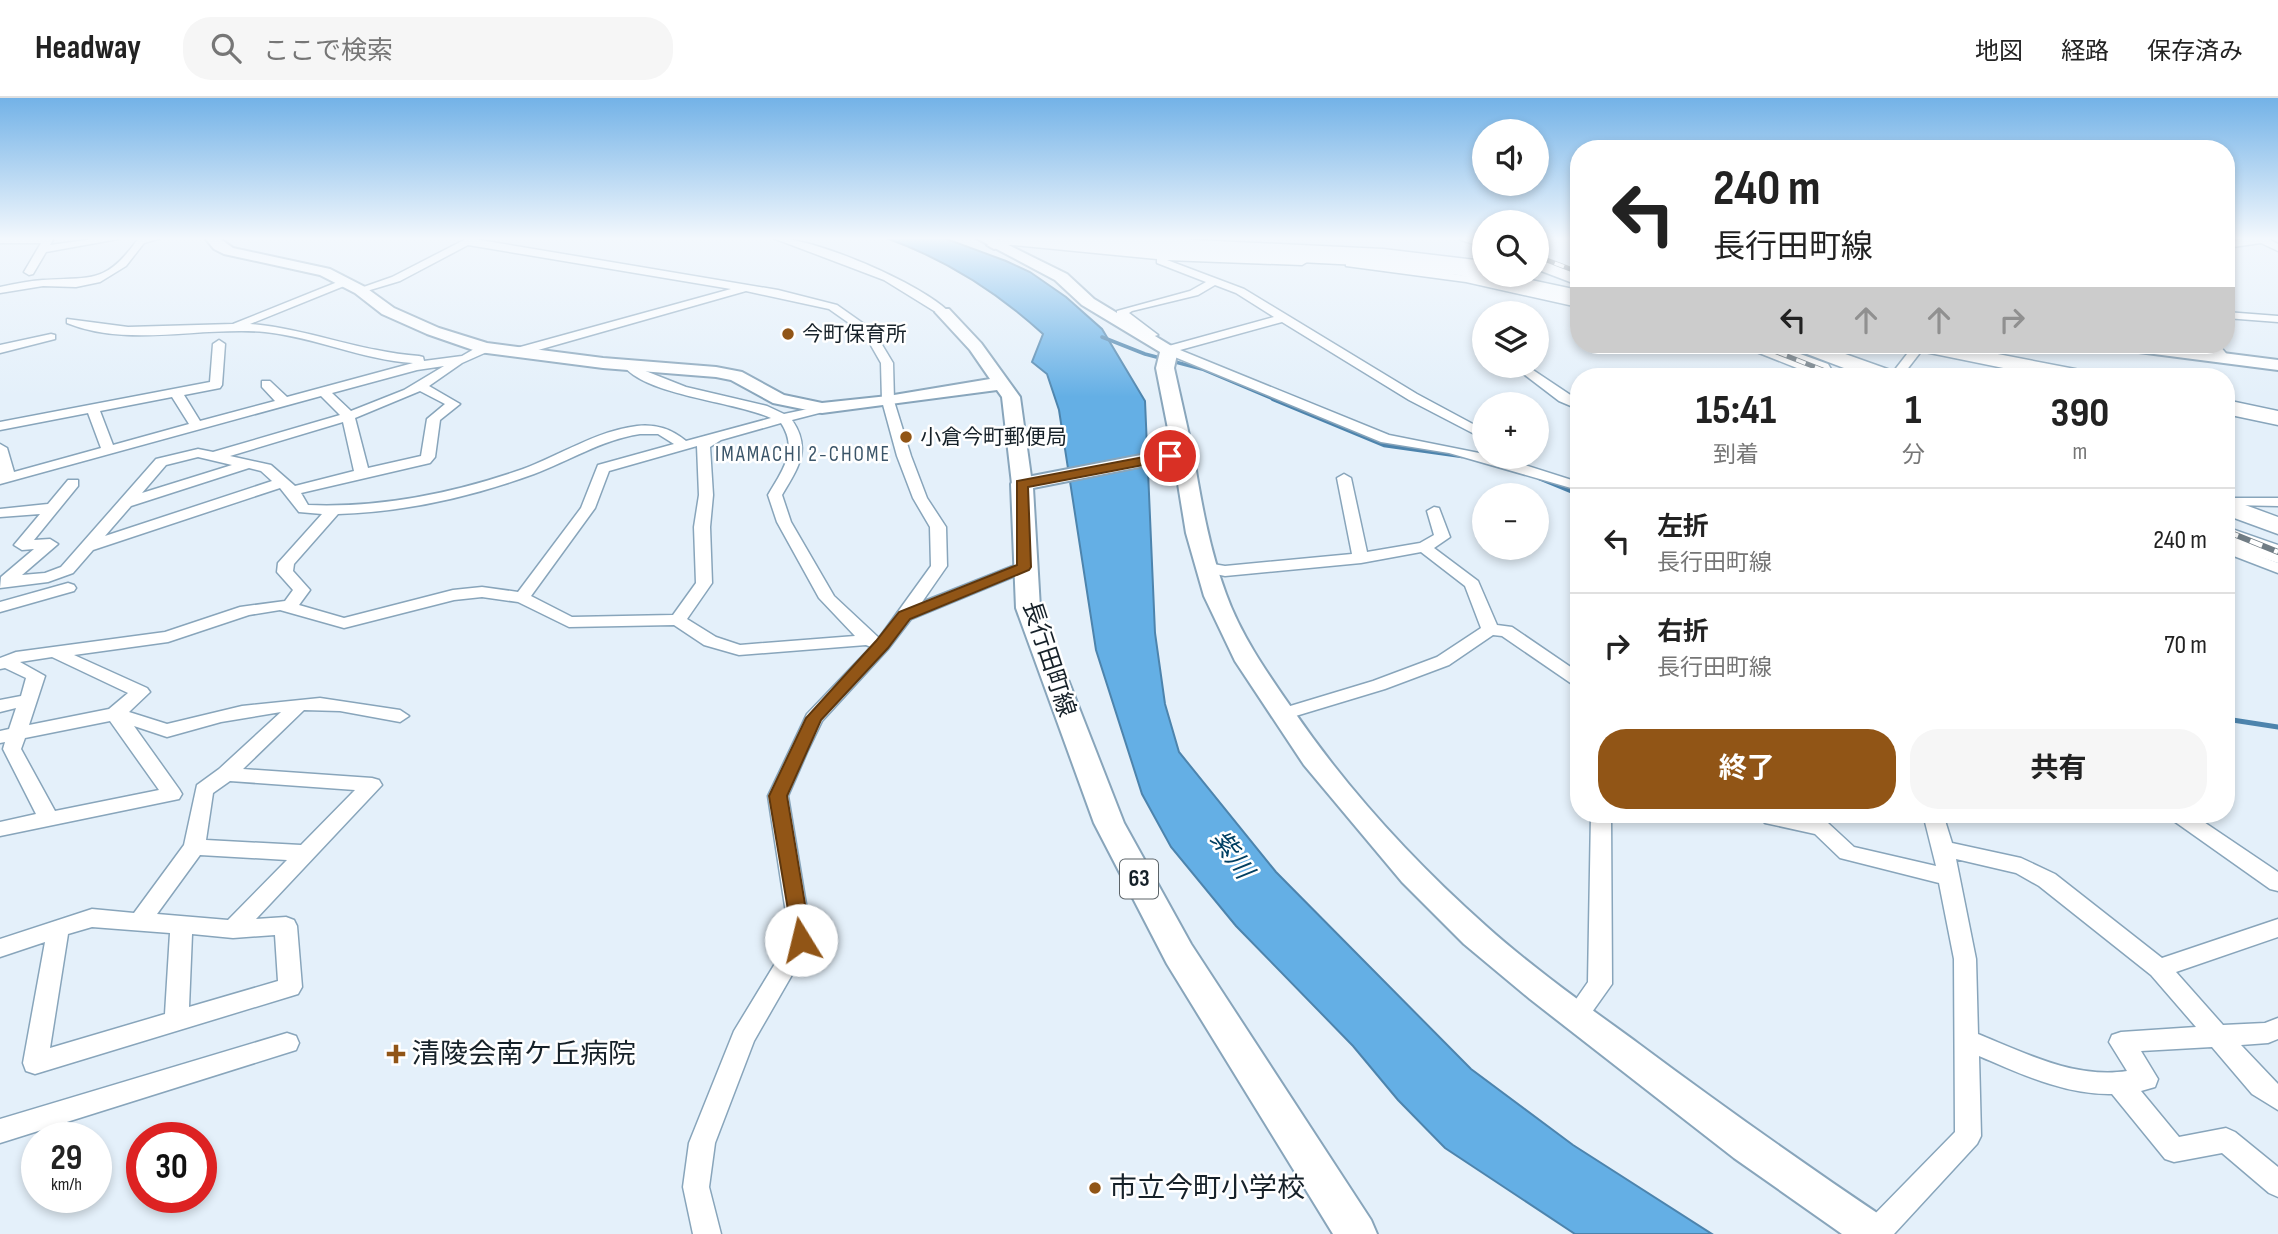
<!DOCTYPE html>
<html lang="ja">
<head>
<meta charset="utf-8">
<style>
  :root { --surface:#fff; --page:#f6f6f6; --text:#222; --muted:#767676; --line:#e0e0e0; --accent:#915516 }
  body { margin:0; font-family:"Sofia Sans Condensed","Noto Sans JP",sans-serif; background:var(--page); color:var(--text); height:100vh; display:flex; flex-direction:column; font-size:26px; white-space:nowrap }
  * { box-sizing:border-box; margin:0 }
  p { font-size:23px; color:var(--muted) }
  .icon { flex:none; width:38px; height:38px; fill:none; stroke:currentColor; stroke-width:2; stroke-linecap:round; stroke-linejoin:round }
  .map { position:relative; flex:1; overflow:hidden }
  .side { position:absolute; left:1570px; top:270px; width:665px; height:455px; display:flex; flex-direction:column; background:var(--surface); border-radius:28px; box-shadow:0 4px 10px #0003 }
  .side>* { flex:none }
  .banner { position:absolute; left:1570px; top:42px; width:665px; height:214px; border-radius:28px; box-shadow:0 4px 10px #0003; background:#fff; color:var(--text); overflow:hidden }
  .fabs { position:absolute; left:1472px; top:21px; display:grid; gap:14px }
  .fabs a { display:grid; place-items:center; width:77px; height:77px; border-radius:50%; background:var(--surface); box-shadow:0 4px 10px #0003; font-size:35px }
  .speed { position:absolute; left:21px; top:1024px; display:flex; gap:14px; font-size:35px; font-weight:700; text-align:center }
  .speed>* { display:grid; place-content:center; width:91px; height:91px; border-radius:50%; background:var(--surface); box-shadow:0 4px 10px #0003; line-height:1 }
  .speed small { font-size:18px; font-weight:400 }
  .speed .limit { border:10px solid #d22; background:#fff; color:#111 }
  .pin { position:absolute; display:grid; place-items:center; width:60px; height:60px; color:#fff; margin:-30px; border:4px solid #fff; border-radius:50%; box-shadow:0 2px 7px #0007 }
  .me { position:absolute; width:77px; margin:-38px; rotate:351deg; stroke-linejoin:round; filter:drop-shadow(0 0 5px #0008) }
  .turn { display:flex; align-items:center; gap:24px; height:147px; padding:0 28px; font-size:32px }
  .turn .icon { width:91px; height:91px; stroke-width:2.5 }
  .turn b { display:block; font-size:49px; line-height:60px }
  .lanes { display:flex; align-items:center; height:66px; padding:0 28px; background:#0003; justify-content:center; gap:35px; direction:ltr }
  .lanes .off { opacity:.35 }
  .eta { display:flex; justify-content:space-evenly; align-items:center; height:119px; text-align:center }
  .eta b { font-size:42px; font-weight:700; line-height:49px }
  .primary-button { display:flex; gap:14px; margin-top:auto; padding:14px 28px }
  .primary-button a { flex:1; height:80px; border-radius:28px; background:var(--accent); color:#fff; font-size:28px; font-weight:700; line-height:80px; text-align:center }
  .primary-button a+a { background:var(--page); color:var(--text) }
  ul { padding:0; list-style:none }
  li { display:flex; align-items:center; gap:21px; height:105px; padding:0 28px; border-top:2px solid var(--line) }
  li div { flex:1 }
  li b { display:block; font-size:26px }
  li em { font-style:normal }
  header { display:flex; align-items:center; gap:42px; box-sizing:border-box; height:98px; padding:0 35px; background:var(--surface); border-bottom:2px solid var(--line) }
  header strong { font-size:33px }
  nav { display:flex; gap:38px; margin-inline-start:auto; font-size:24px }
  .search { width:490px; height:63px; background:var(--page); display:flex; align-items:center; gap:18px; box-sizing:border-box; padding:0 24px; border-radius:28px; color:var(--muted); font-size:26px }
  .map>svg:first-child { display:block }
</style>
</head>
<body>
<header>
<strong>Headway</strong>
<div class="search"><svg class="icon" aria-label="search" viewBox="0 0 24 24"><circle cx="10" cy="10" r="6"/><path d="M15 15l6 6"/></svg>ここで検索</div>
<nav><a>地図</a><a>経路</a><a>保存済み</a></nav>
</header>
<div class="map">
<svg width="2278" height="1136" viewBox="0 0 2278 1136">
  <rect width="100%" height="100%" fill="#e4f0fa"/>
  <path fill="#64afe5" stroke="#4d84ad" stroke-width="2" d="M886 140H944L1006 163 1030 174 1066 199 1102 231 1145 303 1155 535 1165 606 1179 654 1276 774 1471 971 1573 1047 1712 1136H1575L1445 1050 1398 1002 1353 948 1236 828 1171 749 1142 696 1096 552 1059 312 1047 276 1032 264 1043 236C997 194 945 161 886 140Z"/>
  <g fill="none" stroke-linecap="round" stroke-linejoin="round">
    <polyline stroke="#4d84ad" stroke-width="3.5" points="1102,239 1145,256 1202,271 1278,303"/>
    <g stroke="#4d84ad" stroke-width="4.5">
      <polyline points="1273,301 1384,347 1462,358"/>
      <polyline points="1539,380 1578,396"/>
    </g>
    <polyline stroke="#4d84ad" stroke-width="5" points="2226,621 2278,629"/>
    <g stroke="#88a5bb" stroke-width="3">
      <g id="street">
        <polygon points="0,140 51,140 53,142 50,147 101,140 118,141 46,154 33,176 29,177 24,174 41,145 0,145"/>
        <path d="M161 140 144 145 126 168 100 184 76 189 43 188 0 195V189C14 186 29 183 43 182 92 179 106 186 138 141Z"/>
        <path d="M468 140 778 192 837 207 864 226 878 240 893 265 894 303 911 358 927 400 946 429 947 468 922 504 1018 466H1030L1032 469 1030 472 911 521 888 551 822 623 808 652 788 698 812 842 754 943 715 1045 709 1089 721 1136H693L683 1089 689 1045 734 933 790 841 768 698 807 616 871 549 866 547 739 557 704 547 674 527 569 529 518 504 482 499 454 502 344 530 280 512 249 517 168 544 74 557 147 590 150 594 129 614 167 626 242 608 320 600 400 612 409 618 400 624 340 613 304 612 243 671 372 680 379 682 382 687 256 821 286 819 294 822 297 828 302 889 298 896 35 976 26 973 23 965 45 844 0 859V841L92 811 134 815 184 747 197 687 219 671 281 614 221 624 167 639 134 628 179 691 182 696 179 701 0 738V724L36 716 3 651 5 644 0 645V633L9 631 16 610 0 614V602L21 598 26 580 5 570 0 571V560L16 554 165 534 240 509 285 503 293 492 277 474 278 465 322 416 299 414 280 390 93 452 73 475 48 484 0 490 1 479 34 451 22 452 14 447 40 416 0 419V411L48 406 68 382H78V388L34 442 50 441 58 446 22 477 45 475 61 469 156 361 198 351 213 354 340 317 321 298 0 386V346L7 350 14 374 101 350 88 315 0 332V324L210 284 213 246 219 242 225 246 222 287 220 290 184 297 200 323 275 303 262 289V283H270L287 299 413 265C362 262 315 239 265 234 201 228 128 250 67 225V221L128 229 233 226 345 181 350 184 349 186 250 226C308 231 361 254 419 258L423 259 424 263 462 258 481 247H489V253L462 265 429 288 460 306 440 322 435 359 430 365 301 395 308 407C381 410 454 395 523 371 561 357 596 333 637 328 657 326 671 331 686 343L771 320C734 303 646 298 623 267L629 263 638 270 686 289 767 308 784 316 827 307V313L792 322C812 351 798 370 782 397L791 424 834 498 879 540 931 468 930 429 913 400 897 358 882 303 881 265 869 244 856 230 829 211 746 193 517 258 511 254 513 251 731 191 468 147 400 183 360 195 355 192 392 179ZM444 268 404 292 351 313 332 295 417 272ZM420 293 445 306 427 321 421 358 368 370 355 320ZM172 299 189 326 113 347 100 313ZM343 324 354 373 295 388 271 367 230 358ZM781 325C799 352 782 373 768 397L777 424 819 500 855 538 740 547 716 539 687 521 712 485 710 429 713 397 710 349 721 342ZM640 336H658L674 346 598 367 581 410 518 494 482 489 453 492 344 520 299 507 310 492 293 473 294 466 338 416C405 414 471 399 534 376 569 363 601 342 640 336ZM697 348 699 397 694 429 696 485 673 517 572 519 531 498 595 410 609 373ZM198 359 232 367 142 395 166 367ZM249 370 261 373 272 383 105 438 131 408ZM52 559 128 595 109 611 29 627 45 578 20 564ZM110 623 159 692 55 713 21 651 25 640ZM230 683 355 692 301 747 206 742 213 695ZM200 757 287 762 228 822 157 816ZM92 829 170 835 165 916 50 950 68 836ZM192 836 233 840 275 837 278 883 189 909Z"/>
        <path d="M773 140C811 138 922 186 949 214L939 216 884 182Z"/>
        <polygon points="1093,140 1153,140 1383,151 1484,163 1484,169 1383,157 1098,143"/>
        <polygon points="1459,140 1484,143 1484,149 1461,142"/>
        <polygon points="2254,140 2266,140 2278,146 2278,153 2261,145 2226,150 2226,144"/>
        <polygon points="1005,141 1148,155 1306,162 1307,164 1302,167 1167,162 1244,191 1417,296 1484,332 1484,341 1409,302 1282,224 1180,252 1389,337 1484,356 1484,359 1506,361 1578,384 1578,392 1449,355 1381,344 1165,255 1165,249 1274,219 1236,195 1215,187 1198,197 1132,213 1129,215 1158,237 1144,241 1138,238 1142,235 1117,217 1117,213 1190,193 1206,184 1157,165 1157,161 1002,146 1002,142"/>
        <path d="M1350 163C1428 169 1503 184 1578 203V209L1466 184 1346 168V164Z"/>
        <polygon points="2226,214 2278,218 2278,224 2226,220"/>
        <polygon points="51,236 55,237 55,241 0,255 0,247"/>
        <polygon points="1914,247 1926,247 1902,278 1890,278"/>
        <polygon points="2207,247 2219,247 2230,260 2220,263"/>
        <polygon points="1513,268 1527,268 1578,302 1578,311 1559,303"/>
        <polygon points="1344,376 1351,380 1367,454 1420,445 1434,437 1427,413 1434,409 1439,410 1450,439 1434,450 1478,483 1497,527 1512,529 1578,574 1578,587 1572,586 1502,538 1493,537 1449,567 1385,591 1289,620 1277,620 1274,616 1277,612 1373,583 1437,559 1481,530 1465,488 1421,454 1361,465 1225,478 1201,473 1199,470 1207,465 1225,468 1352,456 1337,380"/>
        <polygon points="2235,400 2278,400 2278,408 2230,407 2228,404 2230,401"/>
        <polygon points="2226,445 2278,465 2278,475 2226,455"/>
        <polygon points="68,485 74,487 76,490 74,493 0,514 0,504"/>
        <polygon points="1591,716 1611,716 1612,886 1585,924 1577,927 1569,924 1565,917 1588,884"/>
        <path d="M1757 716H1787L1821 723 1828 725 1854 749 1936 768 1923 716H1943L1952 745 2021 760 2055 776 2162 860 2278 821V839L2176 874 2223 927 2265 925 2278 920V941L2268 945 2241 947 2278 986V1012L2252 996 2212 949 2141 953 2158 981 2155 989 2141 993 2179 1039 2226 1030 2235 1034 2278 1069V1099L2269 1095 2222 1055 2174 1064 2165 1061 2112 996C2065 997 2021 976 1979 958L1981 1038 1977 1046 1894 1136H1861L1865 1126 1955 1034 1954 861 1939 785 1840 760 1815 736 1765 725ZM1956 761 2016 775 2039 788 2151 877 2196 929 2121 934 2112 937 2109 944 2127 973C2075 981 2025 955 1978 936L1976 861Z"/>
        <polygon points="2168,716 2192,716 2278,774 2278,793 2270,791 2171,721"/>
        <polygon points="287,935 296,938 299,945 296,952 0,1045 0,1021"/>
      </g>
    </g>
    <g stroke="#88a5bb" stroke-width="4">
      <g id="secondary">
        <polygon points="205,140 219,140 233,150 330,171 365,189 394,210 439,230 487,245 603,260 716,269 742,274 784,297 822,305 888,298 990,281 970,252 935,214 937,211 949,211 981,245 1020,299 1032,386 1029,390 1015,390 1012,386 1002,299 997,292 822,315 773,305 731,282 716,279 603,270 479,254 427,236 382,216 355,195 320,177 224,156 214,151"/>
        <polygon points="1005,140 1027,140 1025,143 994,151 987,147"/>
        <polygon points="2115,247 2160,247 2278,262 2278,272 2123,252"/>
        <path d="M1183 349 1193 355C1201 403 1209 450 1226 496 1241 538 1268 576 1293 612 1347 691 1414 764 1486 828 1534 871 1587 908 1639 946 1721 1007 1804 1066 1889 1123L1894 1136H1842L1734 1060 1530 901 1464 846 1402 784 1304 667 1235 563 1204 498 1186 435 1173 355Z"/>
      </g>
    </g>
    <g stroke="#88a5bb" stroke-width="4">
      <polygon id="primary" points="976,140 994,140 1067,176 1094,201 1178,252 1174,270 1193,355 1190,359 1033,390 1040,510 1124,725 1191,846 1371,1122 1377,1136 1333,1136 1167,866 1094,725 1016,510 1011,386 1014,381 1022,380 1172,351 1156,270 1160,254 1082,207 1055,182"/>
    </g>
    <g stroke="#88a5bb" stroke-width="3">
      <g id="highway">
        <polygon points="1013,140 1068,140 1378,156 1484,168 1484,177 1508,177 1578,192 1578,204 1458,177 1378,168 1103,154 1022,145"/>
        <polygon points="1467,140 1484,140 1484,148 1470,144"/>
        <polygon points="1536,159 1578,174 1578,187 1536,171"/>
        <polygon points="1745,247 1775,247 1828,266 1831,271 1828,276 1812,276 1749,251"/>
        <polygon points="1790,247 1820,247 1893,273 1896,278 1865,278 1794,251"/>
        <polygon points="1909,247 1951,247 2075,271 2083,273 2086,278 2043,278 1920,253 1913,251"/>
        <polygon points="2226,302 2278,313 2278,327 2226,316"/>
        <polygon points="2226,400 2278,419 2278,436 2226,417"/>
        <polygon points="2226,429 2278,447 2278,465 2226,447"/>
      </g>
    </g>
    <use href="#street" fill="#fff" fill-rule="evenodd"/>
    <use href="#secondary" fill="#fff" fill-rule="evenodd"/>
    <use href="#primary" fill="#fff" fill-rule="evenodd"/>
    <use href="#highway" fill="#fff" fill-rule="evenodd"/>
    <g stroke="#717d85" stroke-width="5">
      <g id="rail-far1">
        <polyline points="1536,158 1578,174"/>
        <polyline points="1759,247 1838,278"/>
      </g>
    </g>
    <g stroke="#717d85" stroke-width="6">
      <polyline id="rail" points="2226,433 2278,454"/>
    </g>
    <use href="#rail-far1" stroke="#fff" stroke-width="3.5" stroke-dasharray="10" stroke-linecap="butt"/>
    <use href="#rail" stroke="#fff" stroke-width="4.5" stroke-dasharray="13" stroke-linecap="butt"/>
  </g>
  <linearGradient id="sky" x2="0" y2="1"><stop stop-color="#73b2e7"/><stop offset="0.47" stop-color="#f3f8fd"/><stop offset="1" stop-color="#f3f8fd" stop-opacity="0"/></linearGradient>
  <rect width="2278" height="299" fill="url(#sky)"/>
  <polygon fill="#915516" stroke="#5e370e" stroke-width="2" points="1170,354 1175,355 1175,361 1028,389 1031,469 1029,472 910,521 888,550 821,622 787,698 811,842 808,848 801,850 794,848 769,698 806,620 876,543 899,514 1017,467 1017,383"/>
  <g fill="#915516" stroke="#fff" stroke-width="2.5">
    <circle cx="788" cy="236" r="7"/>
    <circle cx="906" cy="339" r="7"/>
    <path d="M392.5 945.5h7v7h7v7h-7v7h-7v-7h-7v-7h7z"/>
    <circle cx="1095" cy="1090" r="7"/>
  </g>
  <g text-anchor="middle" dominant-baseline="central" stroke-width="5" stroke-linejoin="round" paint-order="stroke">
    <g font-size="21" fill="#162129" stroke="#fff" text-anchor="start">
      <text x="802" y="236">今町保育所</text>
      <text x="920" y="339">小倉今町郵便局</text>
    </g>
    <g font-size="21" letter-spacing="2" fill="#3b5569" stroke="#fff">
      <text x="803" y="356">IMAMACHI 2-CHOME</text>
    </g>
    <rect fill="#fff" stroke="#5c6469" stroke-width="2" x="1120" y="761.5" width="38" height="39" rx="5"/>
    <g font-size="23" font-weight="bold" fill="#162129">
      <text x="1139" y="781">63</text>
    </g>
    <g font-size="24" fill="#162129" stroke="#fff">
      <text transform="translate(1049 561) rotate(72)">長行田町線</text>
    </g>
    <g font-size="26" font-style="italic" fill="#003f62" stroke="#fff">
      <text transform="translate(1231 757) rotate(54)">紫川</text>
    </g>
    <g font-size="28" fill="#162129" stroke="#fff" text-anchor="start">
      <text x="412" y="956">清陵会南ケ丘病院</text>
      <text x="1109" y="1090">市立今町小学校</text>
    </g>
  </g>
</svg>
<div class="fabs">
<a><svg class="icon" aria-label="sound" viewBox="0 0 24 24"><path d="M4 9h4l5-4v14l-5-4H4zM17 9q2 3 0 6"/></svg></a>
<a><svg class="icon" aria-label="search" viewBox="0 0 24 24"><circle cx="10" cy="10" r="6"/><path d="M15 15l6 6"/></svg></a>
<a><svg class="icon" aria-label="layers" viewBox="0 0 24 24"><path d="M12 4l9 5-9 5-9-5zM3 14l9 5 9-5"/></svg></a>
<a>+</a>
<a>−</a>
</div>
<div class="speed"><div>29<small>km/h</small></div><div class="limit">30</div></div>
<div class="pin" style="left:1170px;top:358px;background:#d93025"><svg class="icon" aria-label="arrive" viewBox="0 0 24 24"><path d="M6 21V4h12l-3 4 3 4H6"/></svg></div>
<svg class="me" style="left:801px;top:842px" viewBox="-20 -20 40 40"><circle r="19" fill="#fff"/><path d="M0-13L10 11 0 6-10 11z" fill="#915516"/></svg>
<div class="banner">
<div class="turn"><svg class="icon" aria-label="left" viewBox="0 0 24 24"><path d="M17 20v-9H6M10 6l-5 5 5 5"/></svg><div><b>240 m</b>長行田町線</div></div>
<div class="lanes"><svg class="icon" aria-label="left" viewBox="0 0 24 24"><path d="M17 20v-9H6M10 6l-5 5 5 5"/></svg><svg class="icon off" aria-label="ahead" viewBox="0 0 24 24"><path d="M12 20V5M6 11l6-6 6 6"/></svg><svg class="icon off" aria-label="ahead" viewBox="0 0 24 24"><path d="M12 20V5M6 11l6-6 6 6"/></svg><svg class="icon off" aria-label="right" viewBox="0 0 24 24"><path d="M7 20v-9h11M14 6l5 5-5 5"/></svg></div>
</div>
<section class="side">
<div class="eta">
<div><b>15:41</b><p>到着</p></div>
<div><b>1</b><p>分</p></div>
<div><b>390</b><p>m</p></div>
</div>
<ul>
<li><svg class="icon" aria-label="left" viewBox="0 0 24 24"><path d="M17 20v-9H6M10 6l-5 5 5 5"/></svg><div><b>左折</b><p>長行田町線</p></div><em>240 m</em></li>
<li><svg class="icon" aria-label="right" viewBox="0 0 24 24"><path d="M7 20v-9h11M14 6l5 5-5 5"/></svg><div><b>右折</b><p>長行田町線</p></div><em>70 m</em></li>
</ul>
<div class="primary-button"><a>終了</a><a>共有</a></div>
</section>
</div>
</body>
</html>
